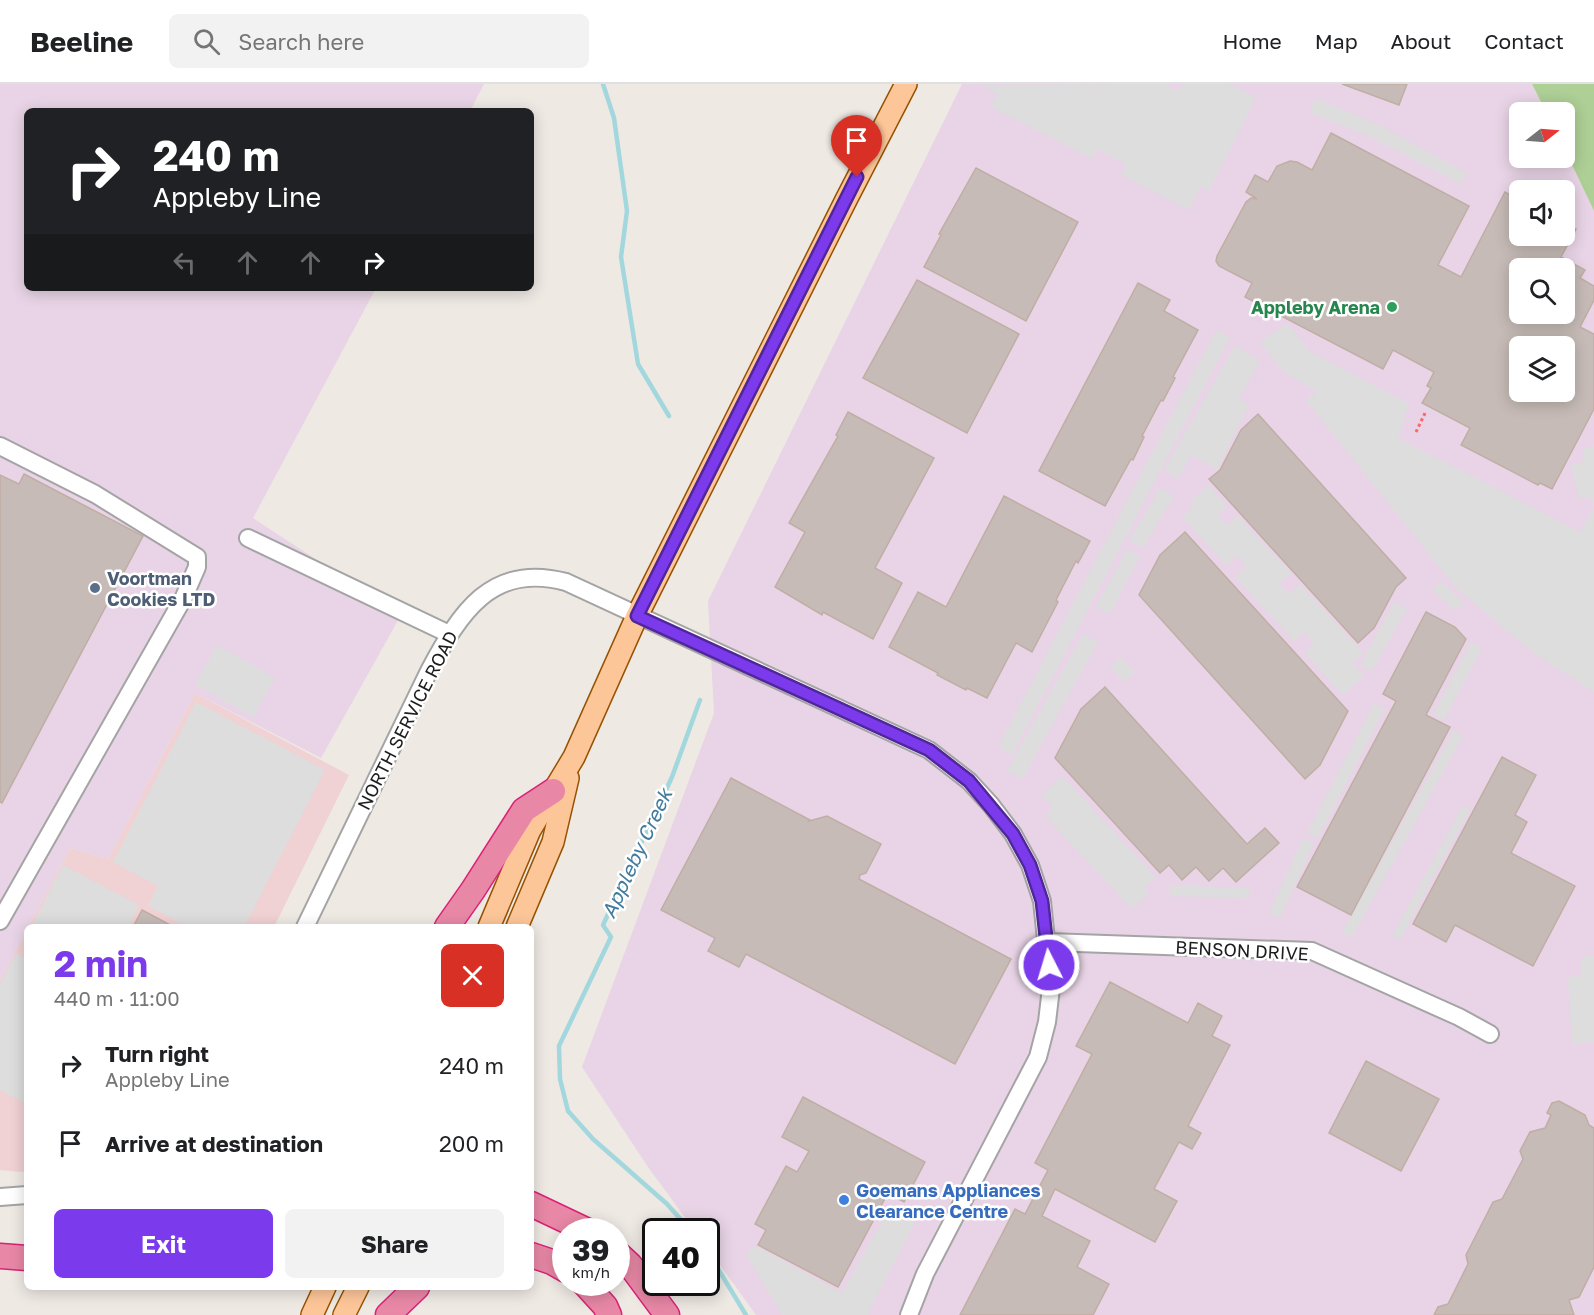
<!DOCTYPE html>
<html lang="en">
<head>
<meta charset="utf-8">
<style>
  :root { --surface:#fff; --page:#f2f2f2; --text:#202124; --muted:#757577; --line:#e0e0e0; --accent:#7c3aed }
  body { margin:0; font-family:"Golos Text",sans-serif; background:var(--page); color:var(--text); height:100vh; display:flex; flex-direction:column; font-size:22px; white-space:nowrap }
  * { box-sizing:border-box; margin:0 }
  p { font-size:20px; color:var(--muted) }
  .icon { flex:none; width:33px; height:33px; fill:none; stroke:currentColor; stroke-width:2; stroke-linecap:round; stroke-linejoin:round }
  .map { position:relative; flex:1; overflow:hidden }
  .sheet { position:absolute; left:24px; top:840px; width:510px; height:366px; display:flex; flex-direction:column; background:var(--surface); border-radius:9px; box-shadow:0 3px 15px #0003 }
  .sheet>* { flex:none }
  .hud { position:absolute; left:24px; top:24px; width:510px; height:183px; border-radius:9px; box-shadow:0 3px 15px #0003; background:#202124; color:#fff; overflow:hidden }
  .needle { width:39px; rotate:73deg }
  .fabs { position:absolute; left:1509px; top:18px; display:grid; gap:12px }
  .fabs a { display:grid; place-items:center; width:66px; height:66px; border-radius:9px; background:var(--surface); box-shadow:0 3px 15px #0003; font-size:30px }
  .speed { position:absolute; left:552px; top:1134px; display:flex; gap:12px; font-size:30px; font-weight:700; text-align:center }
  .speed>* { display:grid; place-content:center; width:78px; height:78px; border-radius:50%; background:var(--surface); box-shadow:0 3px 15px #0003; line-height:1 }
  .speed small { font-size:15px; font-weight:400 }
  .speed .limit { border:3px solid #111; border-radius:9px; background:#fff; color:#111 }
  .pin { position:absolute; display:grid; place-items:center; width:51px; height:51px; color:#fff; margin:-62px -26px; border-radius:50% 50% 50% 0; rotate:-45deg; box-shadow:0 0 6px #0007 }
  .pin .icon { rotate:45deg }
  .me { position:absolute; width:66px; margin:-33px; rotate:355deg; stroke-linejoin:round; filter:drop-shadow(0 0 4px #0008) }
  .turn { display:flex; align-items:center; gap:21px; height:126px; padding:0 30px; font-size:27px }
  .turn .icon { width:78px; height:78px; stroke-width:2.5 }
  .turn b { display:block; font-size:42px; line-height:51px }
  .lanes { display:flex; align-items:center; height:57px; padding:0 30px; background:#0003; justify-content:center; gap:30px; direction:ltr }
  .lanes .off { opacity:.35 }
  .round { display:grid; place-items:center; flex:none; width:63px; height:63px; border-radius:9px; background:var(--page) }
  .summary { display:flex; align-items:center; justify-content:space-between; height:102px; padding:0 30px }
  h1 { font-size:36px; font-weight:700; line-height:45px; color:var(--accent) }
  .action { display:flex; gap:12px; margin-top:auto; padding:12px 30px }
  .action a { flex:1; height:69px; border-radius:9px; background:var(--accent); color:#fff; font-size:24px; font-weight:700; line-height:69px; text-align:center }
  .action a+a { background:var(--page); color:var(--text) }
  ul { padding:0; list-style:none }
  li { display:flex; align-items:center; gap:18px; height:78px; padding:0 30px }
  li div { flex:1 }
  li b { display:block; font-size:22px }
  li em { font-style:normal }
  header { display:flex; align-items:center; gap:36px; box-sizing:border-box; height:84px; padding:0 30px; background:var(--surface); border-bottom:2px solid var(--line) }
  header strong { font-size:28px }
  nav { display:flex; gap:33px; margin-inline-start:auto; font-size:21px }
  .search { width:420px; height:54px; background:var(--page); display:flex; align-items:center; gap:15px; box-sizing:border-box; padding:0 21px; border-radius:9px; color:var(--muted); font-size:22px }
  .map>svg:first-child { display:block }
</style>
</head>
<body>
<header>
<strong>Beeline</strong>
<div class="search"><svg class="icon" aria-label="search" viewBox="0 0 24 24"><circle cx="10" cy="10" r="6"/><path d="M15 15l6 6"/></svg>Search here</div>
<nav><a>Home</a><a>Map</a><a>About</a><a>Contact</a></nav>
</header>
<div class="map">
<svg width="1594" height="1231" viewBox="0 0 1594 1231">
  <rect width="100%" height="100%" fill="#eee9e3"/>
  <g fill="#f0d1d4">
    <polygon points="195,609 349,691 274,843 28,843 70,764 108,775"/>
    <polygon points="27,845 27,1087 21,1088 0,1086 0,896"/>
  </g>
  <g fill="#e8d4e6" fill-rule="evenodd">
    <polygon points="0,0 484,0 470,27 27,27 27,204 376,204 253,434 401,531 321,674 195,609 108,775 70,764 0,896"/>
    <path d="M962 0H1532L1546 28H1520V74H1564L1565 66 1594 127V1231H756L707 1163 706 1148 695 1147 648 1083 582 983 714 629 708 517ZM1520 106H1564V152H1520ZM1520 184H1564V230H1520ZM1520 262H1564V308H1520Z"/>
  </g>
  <polygon fill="#aecf96" points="1532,0 1594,0 1594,127 1565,66 1564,28 1546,28"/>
  <g fill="#ddd">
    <polygon points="1165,0 1179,7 1183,0 1229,0 1256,14 1209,107 1201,103 1189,126 1121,91 1126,80 1097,65 1092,75 991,23 997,10 980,1"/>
    <polygon points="1315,14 1379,41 1467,89 1461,100 1368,52 1310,29"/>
    <polygon points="1287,239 1311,268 1409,320 1398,354 1580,448 1594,424 1594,608 1532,568 1456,504 1306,316 1317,308 1283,287 1260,258"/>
    <polygon points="1216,246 1230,253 1012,671 998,663"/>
    <polygon points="1235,262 1260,277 1239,315 1249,321 1217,386 1191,371 1178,395 1164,386"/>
    <polygon points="1594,362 1594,423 1591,413 1579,415 1571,380 1584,378 1584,365"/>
    <polygon points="1208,401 1227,422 1218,432 1227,441 1237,432 1291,489 1279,500 1289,510 1300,500 1363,569 1353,579 1364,591 1343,611 1304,569 1314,559 1305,548 1294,557 1235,493 1246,482 1237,472 1226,481 1182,433 1193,423 1190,419"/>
    <polygon points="1160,404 1174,412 1143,464 1129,456"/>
    <polygon points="1127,465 1140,472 1110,530 1096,523"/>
    <polygon points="1442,498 1465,520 1453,525 1432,505"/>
    <polygon points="1394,518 1407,525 1372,587 1360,581"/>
    <polygon points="1083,550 1098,558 1022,696 1007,687"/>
    <polygon points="1471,558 1482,564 1444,636 1433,630"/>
    <polygon points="217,561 275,594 253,633 195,600"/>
    <polygon points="1121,573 1135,588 1124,598 1110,583"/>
    <polygon points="196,618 325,686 244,843 188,843 148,822 158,802 113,778"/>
    <polygon points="1374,619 1385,625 1318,754 1307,749"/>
    <polygon points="1454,646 1463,652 1352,853 1342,848"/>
    <polygon points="1062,692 1156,793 1145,803 1149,809 1132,825 1045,732 1053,724 1041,712"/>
    <polygon points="1463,721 1470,725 1400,856 1392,852"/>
    <polygon points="1303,754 1314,759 1280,834 1269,829"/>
    <polygon points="63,781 139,821 128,843 31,843"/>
    <polygon points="1169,801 1249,804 1249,814 1169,812"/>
    <polygon points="16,869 27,875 27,1020 0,1006 0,900"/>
    <polygon points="1594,872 1594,958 1572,960 1568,893 1582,892 1581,873"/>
    <polygon points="892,1119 917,1134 870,1225 869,1231 782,1231 746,1170 755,1162 842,1209"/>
  </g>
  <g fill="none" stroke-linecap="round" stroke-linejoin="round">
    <g stroke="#a2d7dd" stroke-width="4.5">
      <polyline points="603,0 614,34 627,127 621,173 638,280 669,332"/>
      <polyline points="692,1148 667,1120 593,1055 568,1027 560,995 559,962 611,853 603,841 672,693 700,616"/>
      <polyline points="706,1165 746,1231"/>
    </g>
  </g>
  <g fill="#c6bbb6" stroke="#c0aea5" stroke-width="1.5" fill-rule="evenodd">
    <polygon points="1342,0 1407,0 1399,21"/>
    <path d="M1331 49 1469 122 1438 181 1461 193 1505 108 1520 116V152H1564V140L1576 145 1561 173 1585 186 1580 194 1594 202V216L1580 243 1594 250V325L1552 405 1540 399 1538 401 1461 361 1470 344 1422 319 1431 304 1427 302 1434 288 1393 266 1383 285 1245 213 1252 199 1219 182 1216 177 1217 172 1246 118 1251 114 1257 115 1246 108 1255 91 1268 98 1277 82 1290 77 1297 78 1312 86ZM1520 184H1564V230H1520ZM1520 262H1564V308H1520Z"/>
    <polygon points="976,84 1078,138 1026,237 924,183 941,151 939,150"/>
    <polygon points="917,196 1019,250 967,349 863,294"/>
    <polygon points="1138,199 1170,216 1164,227 1198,246 1173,293 1175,294 1163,317 1161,316 1142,352 1144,353 1133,376 1131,375 1105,422 1039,387"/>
    <polygon points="848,328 934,374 875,484 902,499 873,555 823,528 822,531 775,503 805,448 789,439 838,352 836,351"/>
    <polygon points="1258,330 1406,494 1396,503 1374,544 1358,559 1209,395 1220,386 1241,346"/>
    <polygon points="24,390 143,452 2,719 0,718 0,391 19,400"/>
    <polygon points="1004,412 1090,457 1078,479 1076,477 1056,516 1058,518 1032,568 1016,559 987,614 967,604 966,606 937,591 938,589 889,563 918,508 946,523"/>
    <polygon points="1185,448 1348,627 1320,681 1305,695 1139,511 1160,471"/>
    <polygon points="1426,528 1455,543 1466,555 1426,631 1450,643 1351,831 1297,803 1396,617 1383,610"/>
    <polygon points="1105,603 1247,760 1265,744 1279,759 1236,798 1223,784 1209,797 1196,783 1182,796 1169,781 1160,789 1055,674 1081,625"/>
    <polygon points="1502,673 1536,691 1515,731 1527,738 1511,769 1575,802 1533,882 1455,841 1446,858 1413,840"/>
    <polygon points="731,694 810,736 809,737 827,732 881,760 866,789 860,791 859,795 1011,875 955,980 746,870 739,883 708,867 715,854 661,826"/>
    <polygon points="142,826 174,843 133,843"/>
    <polygon points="1110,898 1188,939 1198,919 1222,932 1212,952 1230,961 1188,1042 1201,1049 1192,1065 1179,1058 1154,1105 1177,1117 1155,1158 1055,1105 1042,1132 1090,1157 1077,1183 1109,1200 1093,1231 960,1231 1015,1125 1025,1130 1048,1086 1035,1079 1092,970 1076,962"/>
    <polygon points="1366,977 1439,1015 1401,1087 1329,1049"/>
    <polygon points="803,1013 925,1078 904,1118 888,1109 838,1203 758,1161 766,1146 755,1140 786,1082 797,1088 809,1067 782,1053"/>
    <polygon points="1559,1017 1585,1031 1589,1041 1594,1044 1594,1183 1579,1213 1569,1216 1574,1231 1434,1231 1438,1223 1448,1220 1468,1180 1466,1171 1493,1118 1502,1115 1523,1075 1520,1067 1530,1048 1545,1044 1551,1031 1547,1029 1552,1019"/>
  </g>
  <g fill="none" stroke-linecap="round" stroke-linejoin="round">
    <g stroke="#a4a4a4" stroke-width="20">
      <g id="minor">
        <polyline points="0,362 95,410 197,473 197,483 184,513 0,837"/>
        <polyline points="248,454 449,550"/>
        <path d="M305 843 429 587C460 529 491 478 566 498L929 666 969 697 991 721 1013 750 1030 781 1042 817 1051 904 1047 938 1038 973 925 1190 909 1231"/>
        <polyline points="1048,858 1312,867 1459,933 1490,950"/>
        <polyline points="0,1113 27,1111"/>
      </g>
    </g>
    <g stroke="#965200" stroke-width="24">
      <g id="major">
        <polyline points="489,843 530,746 574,673 637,532 847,114 906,0"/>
        <polyline points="517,843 553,758 568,694"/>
        <polyline points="312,1231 325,1203"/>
        <polyline points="344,1231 358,1203"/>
      </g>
    </g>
    <g stroke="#db2177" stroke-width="27">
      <g id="highway">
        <polyline points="447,843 473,806 524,726 553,707"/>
        <polyline points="531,1120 590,1148"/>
        <polyline points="616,1168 630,1181 667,1231"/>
        <polyline points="531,1171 552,1178 566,1186"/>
        <polyline points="0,1172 27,1174"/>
        <polyline points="583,1198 605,1222 609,1231"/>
        <polyline points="388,1231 417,1203"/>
      </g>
    </g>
    <polyline stroke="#fc6669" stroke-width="3" stroke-dasharray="3 3" stroke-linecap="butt" points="1416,348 1426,327"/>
    <use href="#minor" stroke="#fff" stroke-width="16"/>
    <use href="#major" stroke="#fdc699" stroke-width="21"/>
    <use href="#highway" stroke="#e888a6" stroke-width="24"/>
  </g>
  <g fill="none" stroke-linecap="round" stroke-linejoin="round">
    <g stroke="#51269a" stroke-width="15">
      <polyline id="route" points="857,93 637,532 929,666 969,697 1013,750 1030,781 1042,817 1049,881"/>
    </g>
    <use href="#route" stroke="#7c3aed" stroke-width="10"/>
  </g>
  <circle fill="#2e9e5b" stroke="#fff" stroke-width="2" cx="1392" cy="223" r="6"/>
  <circle fill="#5c6f8a" stroke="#fff" stroke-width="2" cx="95" cy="504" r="6"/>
  <circle fill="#3f7fe0" stroke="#fff" stroke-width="2" cx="844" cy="1116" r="6"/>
  <g text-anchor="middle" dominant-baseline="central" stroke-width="5" stroke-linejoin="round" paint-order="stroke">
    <g font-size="18" font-weight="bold" fill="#27864d" stroke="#fff" text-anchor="end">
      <text x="1380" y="223">Appleby Arena</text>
    </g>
    <g font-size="18" font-weight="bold" fill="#4e5e75" stroke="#fff" text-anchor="start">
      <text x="107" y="494">Voortman<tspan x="107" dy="21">Cookies LTD</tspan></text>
    </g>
    <g font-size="18" fill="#1d1d1d" stroke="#fff">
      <text transform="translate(407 636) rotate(-63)">NORTH SERVICE ROAD</text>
      <text transform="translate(1242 866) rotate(3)">BENSON DRIVE</text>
    </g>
    <g font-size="18" font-weight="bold" fill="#366cbe" stroke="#fff" text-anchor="start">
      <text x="856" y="1106">Goemans Appliances<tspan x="856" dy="21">Clearance Centre</tspan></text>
    </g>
    <g font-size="20" font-style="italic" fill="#427b9e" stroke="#fff">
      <text transform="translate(636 769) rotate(-65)">Appleby Creek</text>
    </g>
  </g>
</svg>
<div class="fabs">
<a><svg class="needle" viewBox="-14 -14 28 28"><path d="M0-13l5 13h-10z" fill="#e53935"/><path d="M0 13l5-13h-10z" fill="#757577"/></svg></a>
<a><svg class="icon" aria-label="sound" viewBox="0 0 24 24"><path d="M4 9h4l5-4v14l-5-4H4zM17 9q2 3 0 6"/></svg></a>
<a><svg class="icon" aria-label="search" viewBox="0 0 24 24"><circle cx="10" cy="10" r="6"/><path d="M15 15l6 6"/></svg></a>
<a><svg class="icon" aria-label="layers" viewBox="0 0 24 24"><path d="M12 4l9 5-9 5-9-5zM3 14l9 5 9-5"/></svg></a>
</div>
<div class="speed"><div>39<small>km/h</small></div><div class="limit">40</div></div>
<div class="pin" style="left:857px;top:93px;background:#d93025"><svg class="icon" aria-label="arrive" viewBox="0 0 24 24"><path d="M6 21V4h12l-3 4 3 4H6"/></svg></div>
<svg class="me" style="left:1049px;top:881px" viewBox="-20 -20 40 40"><circle r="17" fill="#7c3aed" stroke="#fff" stroke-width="3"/><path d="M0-11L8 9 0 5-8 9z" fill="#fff"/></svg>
<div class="hud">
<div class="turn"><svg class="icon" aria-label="right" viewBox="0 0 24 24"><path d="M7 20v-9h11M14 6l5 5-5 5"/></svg><div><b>240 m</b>Appleby Line</div></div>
<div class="lanes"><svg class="icon off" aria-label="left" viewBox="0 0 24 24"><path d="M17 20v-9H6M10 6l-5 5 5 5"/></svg><svg class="icon off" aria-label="ahead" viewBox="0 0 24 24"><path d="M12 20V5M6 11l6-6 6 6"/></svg><svg class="icon off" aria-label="ahead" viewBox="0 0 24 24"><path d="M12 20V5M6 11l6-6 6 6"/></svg><svg class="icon" aria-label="right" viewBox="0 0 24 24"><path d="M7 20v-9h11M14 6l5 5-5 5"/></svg></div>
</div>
<section class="sheet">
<div class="summary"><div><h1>2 min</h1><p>440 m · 11:00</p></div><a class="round" style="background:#d93025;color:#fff"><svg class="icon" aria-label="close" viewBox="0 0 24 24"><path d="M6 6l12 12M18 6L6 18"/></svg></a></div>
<ul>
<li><svg class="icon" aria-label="right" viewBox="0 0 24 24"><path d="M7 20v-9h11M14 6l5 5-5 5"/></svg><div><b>Turn right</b><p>Appleby Line</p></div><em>240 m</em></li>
<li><svg class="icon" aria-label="arrive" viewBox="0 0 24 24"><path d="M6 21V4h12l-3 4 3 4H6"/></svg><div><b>Arrive at destination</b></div><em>200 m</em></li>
</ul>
<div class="action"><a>Exit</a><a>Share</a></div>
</section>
</div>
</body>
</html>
